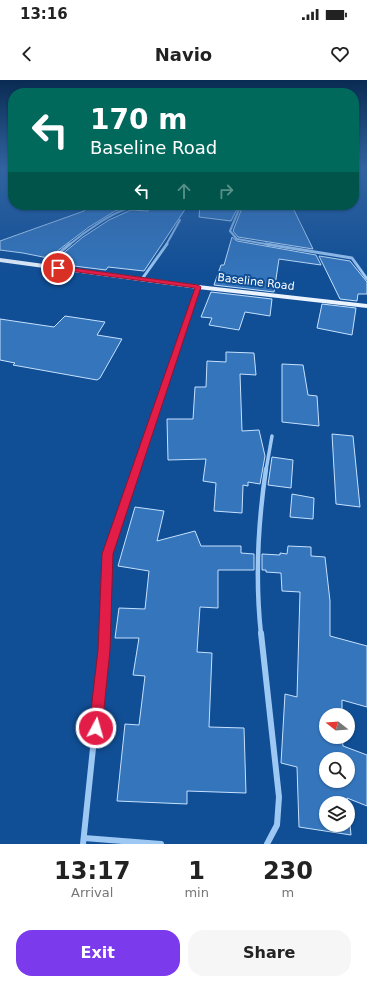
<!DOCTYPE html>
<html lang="en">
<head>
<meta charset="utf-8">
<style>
  :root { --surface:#fff; --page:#f6f6f6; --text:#222; --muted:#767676; --accent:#7c3aed }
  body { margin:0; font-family:"DejaVu Sans",sans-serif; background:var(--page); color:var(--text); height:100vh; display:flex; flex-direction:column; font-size:15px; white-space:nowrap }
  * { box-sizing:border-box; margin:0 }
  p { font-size:13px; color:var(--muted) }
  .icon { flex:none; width:22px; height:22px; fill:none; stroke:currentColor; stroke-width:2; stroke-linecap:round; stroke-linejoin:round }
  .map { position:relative; height:764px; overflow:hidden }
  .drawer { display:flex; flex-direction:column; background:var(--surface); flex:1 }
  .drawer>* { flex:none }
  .hud { position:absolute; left:8px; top:8px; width:351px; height:122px; border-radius:16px; box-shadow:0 1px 3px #0004; background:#00695c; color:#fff; overflow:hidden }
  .needle { width:26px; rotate:287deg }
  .tools { position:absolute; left:319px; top:628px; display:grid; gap:8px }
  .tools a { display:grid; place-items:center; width:36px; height:36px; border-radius:50%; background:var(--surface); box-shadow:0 1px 3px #0004; font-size:20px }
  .pin { position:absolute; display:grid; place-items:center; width:34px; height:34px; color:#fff; margin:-17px; border:2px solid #fff; border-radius:50%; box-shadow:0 1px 4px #0007 }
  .me { position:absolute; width:44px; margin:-22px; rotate:6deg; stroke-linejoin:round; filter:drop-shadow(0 0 3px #0008) }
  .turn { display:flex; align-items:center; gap:14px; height:84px; padding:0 16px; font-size:18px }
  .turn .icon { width:52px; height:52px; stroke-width:2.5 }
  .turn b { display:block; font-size:28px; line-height:34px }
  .lanes { display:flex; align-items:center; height:38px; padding:0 16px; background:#0003; justify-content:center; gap:20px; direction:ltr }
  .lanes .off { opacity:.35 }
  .eta { display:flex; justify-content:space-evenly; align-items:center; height:68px; text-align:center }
  .eta b { font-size:24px; font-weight:700; line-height:28px }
  .cta { display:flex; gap:8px; margin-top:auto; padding:8px 16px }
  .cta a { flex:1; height:46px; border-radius:16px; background:var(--accent); color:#fff; font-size:16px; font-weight:700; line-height:46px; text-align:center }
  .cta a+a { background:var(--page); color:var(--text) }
  .status { display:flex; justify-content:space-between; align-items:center; height:28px; padding:0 20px; background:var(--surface); direction:ltr }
  .status svg { height:11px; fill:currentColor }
  header { display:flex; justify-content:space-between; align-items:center; height:52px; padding:0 16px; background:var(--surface); font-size:18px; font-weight:700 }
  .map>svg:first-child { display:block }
</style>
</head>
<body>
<div class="status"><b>13:16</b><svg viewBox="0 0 49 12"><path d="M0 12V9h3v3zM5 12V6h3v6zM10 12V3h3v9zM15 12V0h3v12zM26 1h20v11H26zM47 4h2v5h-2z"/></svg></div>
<header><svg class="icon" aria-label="back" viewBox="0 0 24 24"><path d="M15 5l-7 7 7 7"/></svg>Navio<svg class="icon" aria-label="heart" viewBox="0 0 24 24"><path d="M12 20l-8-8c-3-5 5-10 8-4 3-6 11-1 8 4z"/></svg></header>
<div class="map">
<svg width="367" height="764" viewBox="0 0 367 764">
  <rect width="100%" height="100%" fill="#104e95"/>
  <g fill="#3475bc" stroke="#c6e1fe" fill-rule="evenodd">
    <polygon points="90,125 188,125 144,191 108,187 106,190 58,184 60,181 55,180 83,157 109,140 131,130 148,131 149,129 147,126 131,126 115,131 89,147 48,178 23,173 0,170 0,161 84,131"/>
    <polygon points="200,125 239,125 231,141 199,137"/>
    <polygon points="241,125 292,126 313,169 238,157 233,151 242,128"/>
    <polygon points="232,157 237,161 316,175 321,185 279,179 274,212 214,205 221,185 224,185"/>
    <polygon points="319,176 350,181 367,202 367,214 358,214 357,221 340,219"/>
    <polygon points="211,212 272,219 270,236 245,232 239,250 209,245 212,238 201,237"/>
    <polygon points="322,224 356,228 352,255 317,248"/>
    <polygon points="65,236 105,242 97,255 122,259 100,298 97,300 13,285 15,283 0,280 0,239 54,247"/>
    <polygon points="226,272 254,273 256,295 240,294 242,351 259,350 265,376 260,404 248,402 248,406 243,405 242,433 214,431 216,403 203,401 206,379 168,380 167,339 193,339 195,307 206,307 207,281 226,282"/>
    <polygon points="282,284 303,285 308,315 317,316 319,346 282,342"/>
    <polygon points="332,354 353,356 360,427 336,424"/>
    <polygon points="272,377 293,380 291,408 268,405"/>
    <polygon points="292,414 314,418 313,439 290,437"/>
    <polygon points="135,427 164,431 157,461 195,451 201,466 241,466 241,473 254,474 254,490 218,490 218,528 200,527 197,572 212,573 209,647 244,648 246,713 187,711 187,724 117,721 125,644 139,645 145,596 133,595 139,558 115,558 119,528 145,529 149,491 118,486"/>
    <path d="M288 466 311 467V476L325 477 330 521V556L367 566V627L342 620V635H326V657H342L343 666 367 675V726L347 718 348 723H326V745H348V723L351 755 299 747 297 687 281 683 285 614 297 617 300 512 282 511 281 493 266 492V490H262V474L280 475V473L287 474ZM326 679H348V701H326Z"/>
  </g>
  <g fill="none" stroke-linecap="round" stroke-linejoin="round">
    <g stroke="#9ec8f4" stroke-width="2">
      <polyline points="240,127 230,151 237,159 272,165"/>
      <path d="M69 165C82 154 115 130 131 128 136 127 142 129 147 129"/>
      <polyline points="166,165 180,140"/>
    </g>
    <g stroke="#9ec8f4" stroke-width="3">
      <polyline points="266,164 352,178 367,199"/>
      <polyline points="43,186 70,164"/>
      <polyline points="142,199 167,164"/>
      <polyline points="179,263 198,207"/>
    </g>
    <g stroke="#9ec8f4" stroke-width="3.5">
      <polyline points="136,390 179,262"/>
      <polyline points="266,390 272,356"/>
    </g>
    <g stroke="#9ec8f4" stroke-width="4.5">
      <polyline points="105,554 108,474 137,389"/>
      <path d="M261 554C255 499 258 443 266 389"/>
    </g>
    <g stroke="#9ec8f4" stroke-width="6">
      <polyline points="261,553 279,717 277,745 267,764"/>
      <polyline points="84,758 161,764"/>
      <polyline points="83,764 105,553"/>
    </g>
    <polygon fill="#ebf3ff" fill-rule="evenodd" points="0,178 198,205 367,224 367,228 198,209 0,182"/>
  </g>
  <linearGradient id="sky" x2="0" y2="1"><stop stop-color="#092b52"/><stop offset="0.45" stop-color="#3163a0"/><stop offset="1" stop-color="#3163a0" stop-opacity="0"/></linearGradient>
  <rect width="367" height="195" fill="url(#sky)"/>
  <polygon fill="#e11d48" stroke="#92132f" points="58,186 198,205 201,207 113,474 110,570 102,648 100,653 96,655 91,653 89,648 98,570 102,474 195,208 55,189 55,188"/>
  <g text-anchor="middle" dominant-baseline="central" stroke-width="4" stroke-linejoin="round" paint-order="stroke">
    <g font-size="11" fill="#fff" stroke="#104e95">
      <text transform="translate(256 202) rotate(7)">Baseline Road</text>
    </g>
  </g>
</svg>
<div class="tools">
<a><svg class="needle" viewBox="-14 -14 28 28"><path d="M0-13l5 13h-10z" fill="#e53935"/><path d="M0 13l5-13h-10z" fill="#767676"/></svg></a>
<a><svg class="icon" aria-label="search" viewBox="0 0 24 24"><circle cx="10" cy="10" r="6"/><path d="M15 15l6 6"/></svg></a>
<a><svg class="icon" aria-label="layers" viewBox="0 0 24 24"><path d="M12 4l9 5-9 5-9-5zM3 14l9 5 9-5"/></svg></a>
</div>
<div class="pin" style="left:58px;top:188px;background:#d93025"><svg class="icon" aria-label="arrive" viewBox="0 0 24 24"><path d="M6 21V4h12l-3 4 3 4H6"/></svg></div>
<svg class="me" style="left:96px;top:648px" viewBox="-20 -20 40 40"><circle r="17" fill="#e11d48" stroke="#fff" stroke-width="3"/><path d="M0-11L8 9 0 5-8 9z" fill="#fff"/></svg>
<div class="hud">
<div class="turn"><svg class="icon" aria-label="left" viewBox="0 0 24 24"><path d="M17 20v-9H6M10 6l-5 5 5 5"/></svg><div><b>170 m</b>Baseline Road</div></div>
<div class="lanes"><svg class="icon" aria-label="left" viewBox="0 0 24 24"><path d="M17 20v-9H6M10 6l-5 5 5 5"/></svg><svg class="icon off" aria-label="ahead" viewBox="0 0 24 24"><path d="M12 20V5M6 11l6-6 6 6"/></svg><svg class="icon off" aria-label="right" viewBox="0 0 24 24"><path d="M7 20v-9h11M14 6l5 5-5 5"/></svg></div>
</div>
</div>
<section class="drawer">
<div class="eta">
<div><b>13:17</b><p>Arrival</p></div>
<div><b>1</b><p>min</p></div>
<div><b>230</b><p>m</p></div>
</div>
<div class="cta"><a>Exit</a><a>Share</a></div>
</section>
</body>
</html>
